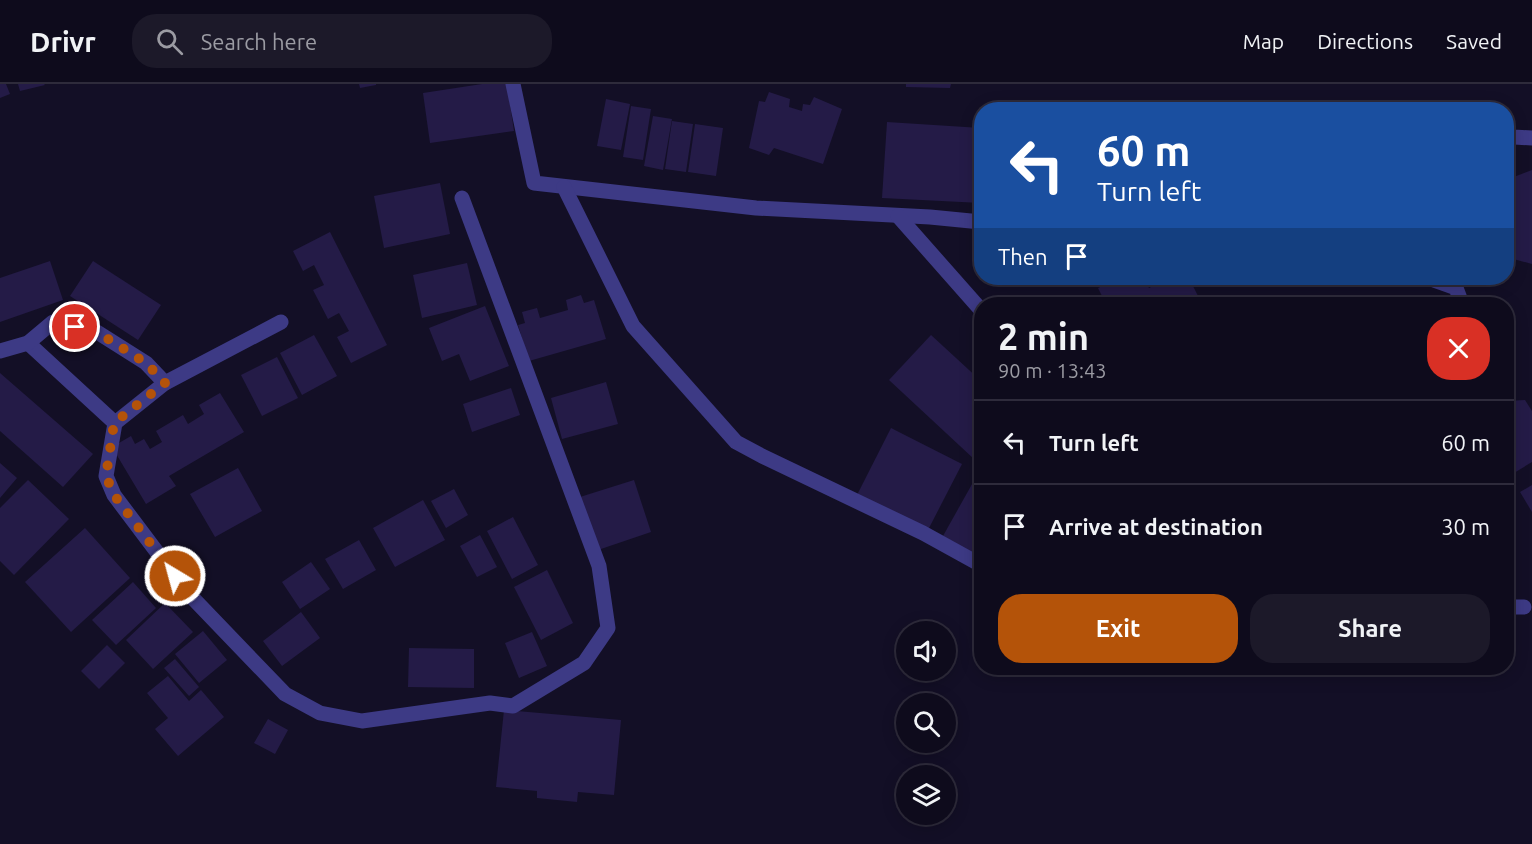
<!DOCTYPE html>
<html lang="en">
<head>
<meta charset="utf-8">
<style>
  :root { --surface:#0e0b1c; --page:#1c1929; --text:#f1f3f6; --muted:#9b9ba3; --line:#2e2b3b; --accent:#b45309 }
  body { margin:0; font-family:Ubuntu,sans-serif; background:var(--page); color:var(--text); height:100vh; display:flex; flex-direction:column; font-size:22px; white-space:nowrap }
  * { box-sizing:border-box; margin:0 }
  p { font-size:20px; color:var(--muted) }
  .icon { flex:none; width:33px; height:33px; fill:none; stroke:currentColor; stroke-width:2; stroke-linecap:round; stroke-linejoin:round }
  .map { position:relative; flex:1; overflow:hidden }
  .panel { position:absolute; left:974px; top:213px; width:540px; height:378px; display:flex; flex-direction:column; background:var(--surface); border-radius:24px; box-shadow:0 3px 15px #0003,0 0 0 2px var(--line) }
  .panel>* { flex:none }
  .banner { position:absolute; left:974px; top:18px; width:540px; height:183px; border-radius:24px; box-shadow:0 3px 15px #0003,0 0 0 2px var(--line); background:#1a4fa0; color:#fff; overflow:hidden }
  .fabs { position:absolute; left:896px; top:537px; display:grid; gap:12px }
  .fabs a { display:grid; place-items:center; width:60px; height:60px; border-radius:50%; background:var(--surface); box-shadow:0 3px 15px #0003,0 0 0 2px var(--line); font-size:30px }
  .pin { position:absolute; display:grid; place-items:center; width:51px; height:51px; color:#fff; margin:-26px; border:3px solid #fff; border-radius:50%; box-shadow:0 2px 6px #0007 }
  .me { position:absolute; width:66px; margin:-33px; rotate:323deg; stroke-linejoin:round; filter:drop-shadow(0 0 4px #0008) }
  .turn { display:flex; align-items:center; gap:21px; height:126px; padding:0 24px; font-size:27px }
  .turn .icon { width:78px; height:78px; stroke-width:2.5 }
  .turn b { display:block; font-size:42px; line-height:51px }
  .then { display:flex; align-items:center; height:57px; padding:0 24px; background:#0003; gap:12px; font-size:22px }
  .round { display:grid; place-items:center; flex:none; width:63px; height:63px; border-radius:24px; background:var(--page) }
  .summary { display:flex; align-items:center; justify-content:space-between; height:102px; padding:0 24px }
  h1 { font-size:36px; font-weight:700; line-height:45px }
  .action { display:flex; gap:12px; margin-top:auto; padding:12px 24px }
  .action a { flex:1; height:69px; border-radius:24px; background:var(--accent); color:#fff; font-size:24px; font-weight:700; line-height:69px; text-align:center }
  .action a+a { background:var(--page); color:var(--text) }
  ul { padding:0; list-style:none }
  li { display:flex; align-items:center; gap:18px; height:84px; padding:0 24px; border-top:2px solid var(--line) }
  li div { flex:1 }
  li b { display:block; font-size:22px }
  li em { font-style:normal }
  header { display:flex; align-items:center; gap:36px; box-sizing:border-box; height:84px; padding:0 30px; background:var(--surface); border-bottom:2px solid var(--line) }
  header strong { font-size:28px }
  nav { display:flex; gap:33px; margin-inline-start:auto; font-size:21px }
  .search { width:420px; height:54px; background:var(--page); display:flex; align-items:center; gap:15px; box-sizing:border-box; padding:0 21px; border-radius:24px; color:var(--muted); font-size:22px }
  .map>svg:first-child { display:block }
</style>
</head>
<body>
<header>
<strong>Drivr</strong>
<div class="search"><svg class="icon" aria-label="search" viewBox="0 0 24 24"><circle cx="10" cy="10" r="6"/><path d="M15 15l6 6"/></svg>Search here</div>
<nav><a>Map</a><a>Directions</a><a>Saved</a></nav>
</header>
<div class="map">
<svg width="1532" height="760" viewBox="0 0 1532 760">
  <rect width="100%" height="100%" fill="#130f26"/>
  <g fill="#241b47">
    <polygon points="0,0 6,0 10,10 0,14"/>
    <polygon points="18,0 44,0 45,1 20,7"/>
    <polygon points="359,0 376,0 376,1 360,4"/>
    <polygon points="482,0 507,0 514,47 430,59 423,9"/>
    <polygon points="906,0 951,0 950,4 906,3"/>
    <polygon points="769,8 790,15 789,23 802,27 803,20 810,21 814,13 842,25 823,80 774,64 769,71 749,64 759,17 765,18"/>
    <polygon points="606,15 630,20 621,66 597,62"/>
    <polygon points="1189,18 1280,19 1280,26 1189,26"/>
    <polygon points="631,22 651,25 643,76 623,73"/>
    <rect x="1102" y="23" width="26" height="3"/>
    <polygon points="653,32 672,35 663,86 644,82"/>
    <polygon points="672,37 693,40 686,88 665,85"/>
    <polygon points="887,38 981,44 981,119 882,114"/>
    <polygon points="695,40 723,44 716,92 688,88"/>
    <polygon points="1532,86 1532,180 1506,173 1506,96"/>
    <polygon points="440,99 450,150 384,164 374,112"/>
    <polygon points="330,148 387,261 351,279 337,253 349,247 339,229 328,235 313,206 324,201 314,181 303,187 293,167"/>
    <polygon points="50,177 63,216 0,238 0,194"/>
    <polygon points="93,177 161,221 138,256 70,212"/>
    <polygon points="467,179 477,221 422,234 413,191"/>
    <polygon points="1120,194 1144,194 1149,204 1163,197 1165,202 1183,194 1189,194 1202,220 1106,220 1098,204"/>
    <polygon points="581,211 584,219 594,216 606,255 529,277 518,241 525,239 522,228 537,224 540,234 568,226 566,216"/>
    <polygon points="485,222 509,282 470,297 459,270 442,277 429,244"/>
    <polygon points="314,251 337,292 302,311 280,269"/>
    <polygon points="931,251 981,297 981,367 974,375 889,296"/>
    <polygon points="277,273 298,314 262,332 241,291"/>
    <polygon points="0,289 93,370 63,403 0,347"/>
    <polygon points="606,298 618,340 562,355 551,314"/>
    <polygon points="511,304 520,331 472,348 463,320"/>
    <polygon points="220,309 244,348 169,392 176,402 146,420 112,363 131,352 135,360 144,355 150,365 162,358 156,347 183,331 188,340 204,330 199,321"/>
    <polygon points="1525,316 1532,327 1532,378 1509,392 1506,387 1506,317"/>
    <polygon points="891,344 962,380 928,446 857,411"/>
    <polygon points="0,379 17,394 0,414"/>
    <polygon points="238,384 262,427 215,453 190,410"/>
    <polygon points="976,393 981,396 981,474 943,452"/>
    <polygon points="28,396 69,435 14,491 0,477 0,424"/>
    <polygon points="634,396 651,448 598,466 580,413"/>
    <polygon points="1532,401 1532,428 1520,408"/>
    <polygon points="454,405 468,431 446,444 431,417"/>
    <polygon points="423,416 445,456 395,483 373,444"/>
    <polygon points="513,433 538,481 512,495 487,447"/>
    <polygon points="85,444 130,494 71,548 25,498"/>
    <polygon points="480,451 497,483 477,493 460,462"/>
    <polygon points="359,456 376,486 343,505 325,475"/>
    <polygon points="311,478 330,505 300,525 282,498"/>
    <polygon points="547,486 573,539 541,556 514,503"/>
    <polygon points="133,498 156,524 116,561 92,536"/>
    <polygon points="165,519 193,548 153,585 126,556"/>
    <polygon points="301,528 320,554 282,582 263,557"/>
    <polygon points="203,547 227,576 199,599 175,570"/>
    <polygon points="532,548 547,582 519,594 505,559"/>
    <polygon points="107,561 125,579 99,605 81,587"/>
    <polygon points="409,564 474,565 474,604 408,603"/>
    <polygon points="175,575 199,603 189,612 164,584"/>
    <polygon points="168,592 189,617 201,606 224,633 178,672 155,645 168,634 147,609"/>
    <polygon points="504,626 621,636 614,711 578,708 577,718 537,714 537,707 496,703"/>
    <polygon points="268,635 288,646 275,670 254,659"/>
  </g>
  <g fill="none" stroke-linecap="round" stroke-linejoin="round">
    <g stroke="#3d3a85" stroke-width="15">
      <polyline points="513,0 534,99 756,124 930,133 981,138"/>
      <polyline points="1506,51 1514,53 1532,54"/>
      <polyline points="564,103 633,242 736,358 762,372 923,449 981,481"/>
      <polyline points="898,132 981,226"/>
      <polyline points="1428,194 1456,204 1462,220"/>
      <polyline points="281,238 165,299 115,339 106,392 114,411 187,508 285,610 320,629 362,637 490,619 513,622 584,579 608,544 599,482 462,114"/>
      <polyline points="28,259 115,339"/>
      <polyline points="0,267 28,259 53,238 97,248 146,279 165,299"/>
      <polyline points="1506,523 1524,523"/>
    </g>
  </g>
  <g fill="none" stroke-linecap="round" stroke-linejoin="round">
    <polyline stroke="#b45309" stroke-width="10" stroke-dasharray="0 18" points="75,243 97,248 146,279 165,299 114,339 106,392 114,411 175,492"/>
  </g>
</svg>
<div class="fabs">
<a><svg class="icon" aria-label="sound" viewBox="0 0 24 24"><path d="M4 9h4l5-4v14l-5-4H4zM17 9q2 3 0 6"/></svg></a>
<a><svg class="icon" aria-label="search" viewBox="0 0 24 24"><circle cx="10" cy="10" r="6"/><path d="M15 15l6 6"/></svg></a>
<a><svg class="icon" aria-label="layers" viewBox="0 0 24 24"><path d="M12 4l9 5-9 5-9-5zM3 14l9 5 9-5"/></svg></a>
</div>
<div class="pin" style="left:75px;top:243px;background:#d93025"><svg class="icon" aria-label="arrive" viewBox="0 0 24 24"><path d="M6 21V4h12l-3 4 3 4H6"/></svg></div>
<svg class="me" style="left:175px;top:492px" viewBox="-20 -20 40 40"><circle r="17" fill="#b45309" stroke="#fff" stroke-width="3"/><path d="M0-11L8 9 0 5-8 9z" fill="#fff"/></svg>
<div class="banner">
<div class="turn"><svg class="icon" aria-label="left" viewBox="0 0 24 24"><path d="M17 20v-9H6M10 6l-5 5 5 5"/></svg><div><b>60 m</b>Turn left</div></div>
<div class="then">Then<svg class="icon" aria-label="arrive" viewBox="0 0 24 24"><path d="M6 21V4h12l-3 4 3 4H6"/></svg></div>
</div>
<section class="panel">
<div class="summary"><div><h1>2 min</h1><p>90 m · 13:43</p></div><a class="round" style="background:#d93025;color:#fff"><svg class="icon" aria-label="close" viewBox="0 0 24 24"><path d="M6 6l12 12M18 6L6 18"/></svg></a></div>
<ul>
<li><svg class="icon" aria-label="left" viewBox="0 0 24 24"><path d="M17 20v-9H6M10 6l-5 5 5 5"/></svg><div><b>Turn left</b></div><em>60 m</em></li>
<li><svg class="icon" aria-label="arrive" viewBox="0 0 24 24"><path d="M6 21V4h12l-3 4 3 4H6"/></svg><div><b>Arrive at destination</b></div><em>30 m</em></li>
</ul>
<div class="action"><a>Exit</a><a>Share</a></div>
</section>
</div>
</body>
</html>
